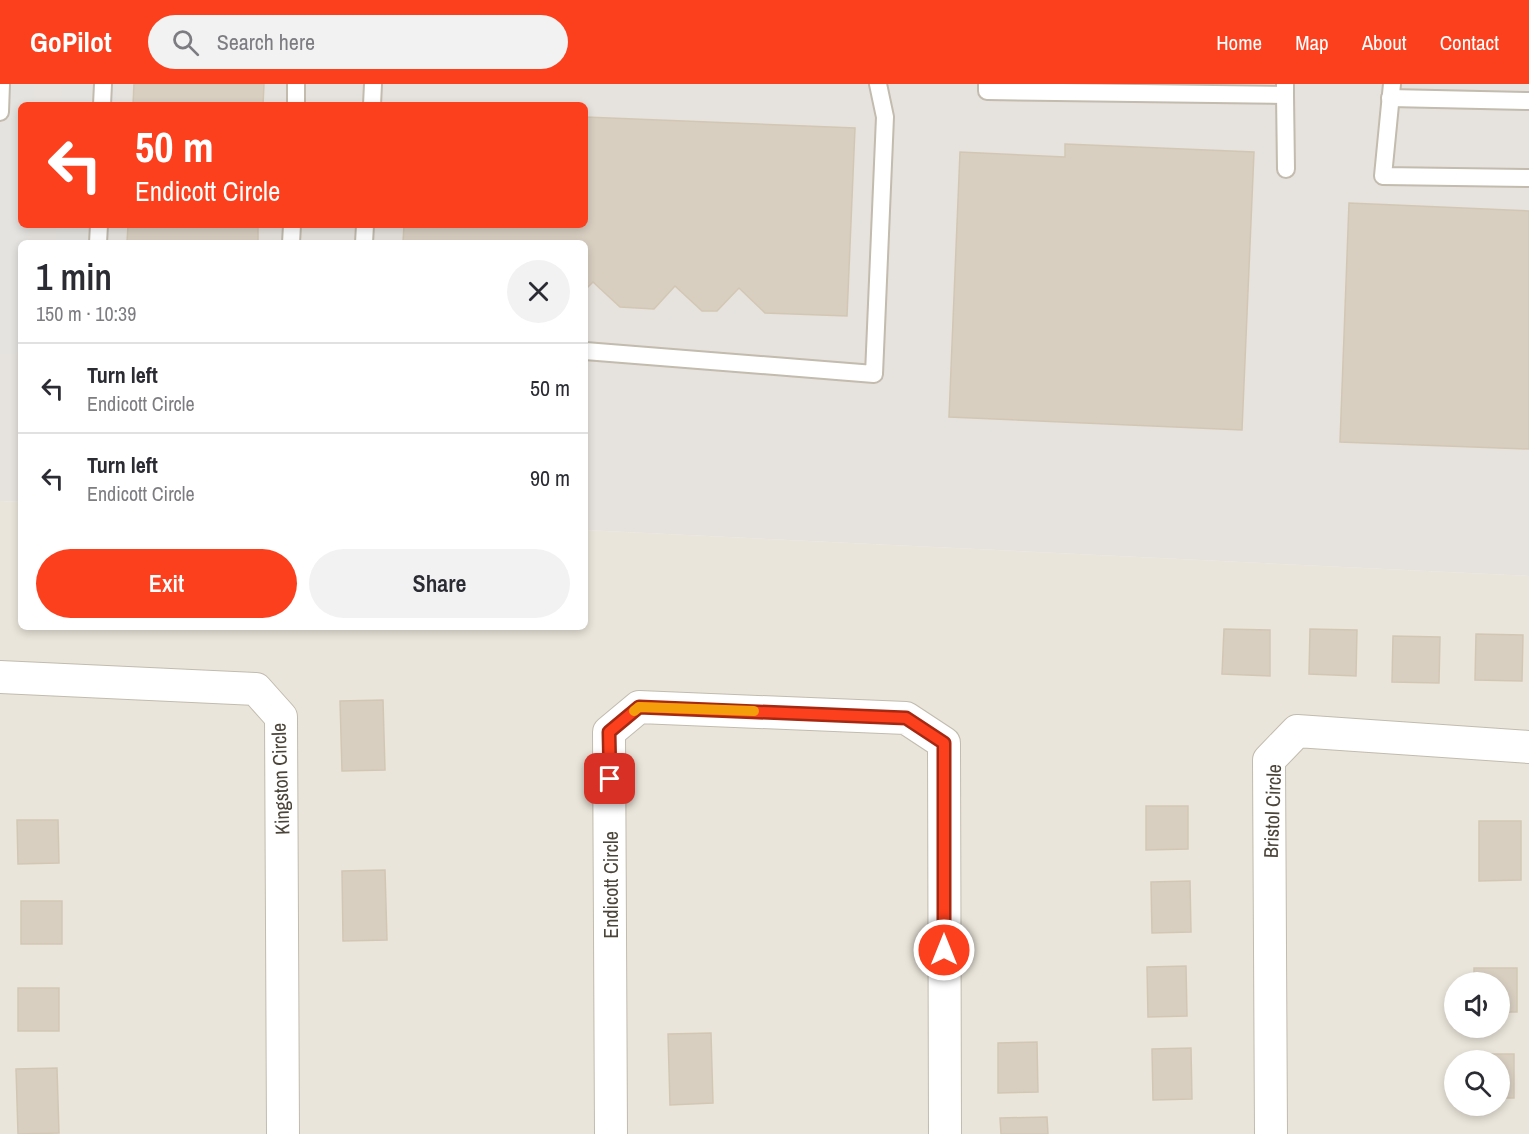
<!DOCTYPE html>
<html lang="en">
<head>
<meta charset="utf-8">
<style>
  :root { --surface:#fff; --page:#f2f2f3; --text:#2b2b33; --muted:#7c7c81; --line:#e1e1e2; --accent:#fc3f1d }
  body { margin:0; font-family:"Archivo Narrow",sans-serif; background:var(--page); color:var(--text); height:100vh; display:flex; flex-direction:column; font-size:22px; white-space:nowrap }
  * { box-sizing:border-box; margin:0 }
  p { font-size:20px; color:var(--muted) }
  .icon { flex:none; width:33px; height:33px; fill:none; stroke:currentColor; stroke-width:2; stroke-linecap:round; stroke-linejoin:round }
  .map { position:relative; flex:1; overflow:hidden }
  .drawer { position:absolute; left:18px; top:156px; width:570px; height:390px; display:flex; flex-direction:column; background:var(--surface); border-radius:9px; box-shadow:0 3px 9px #0003 }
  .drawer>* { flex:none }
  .top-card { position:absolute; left:18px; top:18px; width:570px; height:126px; border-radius:9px; box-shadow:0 3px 9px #0003; background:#fc3f1d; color:#fff; overflow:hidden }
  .fabs { position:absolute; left:1444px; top:888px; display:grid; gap:12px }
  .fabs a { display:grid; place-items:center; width:66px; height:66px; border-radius:50%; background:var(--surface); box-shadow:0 3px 9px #0003; font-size:30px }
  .pin { position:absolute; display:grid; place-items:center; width:51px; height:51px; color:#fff; margin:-26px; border-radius:12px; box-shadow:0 3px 9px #0006 }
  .me { position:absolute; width:66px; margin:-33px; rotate:0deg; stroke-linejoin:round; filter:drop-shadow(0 0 4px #0008) }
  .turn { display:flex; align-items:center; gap:21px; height:126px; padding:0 18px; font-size:27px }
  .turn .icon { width:78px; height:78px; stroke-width:2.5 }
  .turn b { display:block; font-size:42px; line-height:51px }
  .round { display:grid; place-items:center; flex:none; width:63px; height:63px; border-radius:32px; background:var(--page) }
  .summary { display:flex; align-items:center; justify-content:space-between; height:102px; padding:0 18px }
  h1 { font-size:36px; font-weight:600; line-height:45px }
  .button { display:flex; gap:12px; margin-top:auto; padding:12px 18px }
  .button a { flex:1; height:69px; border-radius:36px; background:var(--accent); color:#fff; font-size:24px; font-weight:600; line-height:69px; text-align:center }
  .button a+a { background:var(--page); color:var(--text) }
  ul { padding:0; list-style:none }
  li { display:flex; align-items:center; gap:18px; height:90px; padding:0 18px; border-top:2px solid var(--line) }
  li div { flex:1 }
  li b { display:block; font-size:22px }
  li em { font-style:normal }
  header { display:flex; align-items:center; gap:36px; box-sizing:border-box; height:84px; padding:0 30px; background:var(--accent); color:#fff }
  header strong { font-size:28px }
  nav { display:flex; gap:33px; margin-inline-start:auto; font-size:21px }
  .search { width:420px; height:54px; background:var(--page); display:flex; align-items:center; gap:15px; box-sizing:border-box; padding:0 21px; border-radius:33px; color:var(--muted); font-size:22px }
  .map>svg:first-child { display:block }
</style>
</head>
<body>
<header>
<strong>GoPilot</strong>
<div class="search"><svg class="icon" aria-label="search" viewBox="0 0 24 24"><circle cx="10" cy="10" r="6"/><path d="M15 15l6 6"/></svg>Search here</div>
<nav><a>Home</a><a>Map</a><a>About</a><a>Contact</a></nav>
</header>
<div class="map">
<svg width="1529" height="1050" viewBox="0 0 1529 1050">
  <rect width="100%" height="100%" fill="#f6f3ec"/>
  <path fill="#eae5da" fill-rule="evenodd" d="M0 417 21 418V543H585V446L1529 492V1050H0ZM1455 898H1500V944H1455ZM1455 976H1500V1022H1455Z"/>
  <path fill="#e6e2dd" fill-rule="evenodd" d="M0 0H1529V492L585 446V159H21V418L0 417ZM21 21H585V141H21Z"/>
  <g fill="#e5e3e0">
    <polygon points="0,0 34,0 33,21 21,21 21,141 29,141 28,159 21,159 21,271 0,270"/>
    <polygon points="62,0 116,0 115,21 61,21"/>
    <polygon points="57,141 111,141 110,159 56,159"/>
  </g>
  <g fill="#d8cfc1" stroke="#d3c7b4" stroke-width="1.5">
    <polygon points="134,0 264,0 263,21 133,21"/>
    <polygon points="585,33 855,44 847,232 765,229 739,204 717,227 702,227 675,202 654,225 620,223 593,198 585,206 585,159 403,159 404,141 585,141"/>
    <polygon points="1065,60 1254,68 1242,346 949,333 960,68 1065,73"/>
    <polygon points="1349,119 1529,127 1529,365 1340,358"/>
    <polygon points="128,141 258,141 258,159 127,159"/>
    <polygon points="1224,545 1270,546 1270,592 1222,590"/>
    <polygon points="1310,545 1357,546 1356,592 1309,590"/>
    <polygon points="1476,550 1523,551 1522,597 1475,596"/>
    <polygon points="1393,552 1440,553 1439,599 1392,598"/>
    <polygon points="383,616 385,686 342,687 340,617"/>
    <polygon points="1146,722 1188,722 1188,765 1146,766"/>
    <polygon points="17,736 58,736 59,779 18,780"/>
    <polygon points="1479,737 1521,737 1521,796 1479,797"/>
    <polygon points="385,786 387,856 343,857 342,787"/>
    <polygon points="1190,797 1191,848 1152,849 1151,798"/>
    <rect x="21" y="817" width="41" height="43"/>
    <polygon points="1186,882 1187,932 1148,933 1147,883"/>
    <polygon points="1474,884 1517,884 1517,928 1500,928 1500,898 1474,898"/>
    <rect x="18" y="904" width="41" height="43"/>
    <polygon points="711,949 713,1019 670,1021 668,950"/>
    <polygon points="1037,958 1038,1008 998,1009 998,959"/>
    <polygon points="1191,964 1192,1015 1153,1016 1152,965"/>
    <polygon points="1472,970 1514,970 1514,1014 1500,1014 1500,976 1472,976"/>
    <polygon points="57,984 59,1049 18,1050 16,985"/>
    <polygon points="1047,1033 1048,1050 1001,1050 1000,1034"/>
  </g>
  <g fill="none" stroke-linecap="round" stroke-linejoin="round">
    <g stroke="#c2bbae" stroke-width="20">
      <g id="service">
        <polyline points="987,0 987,7 1285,11 1285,0"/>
        <polyline points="1392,0 1383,92 1529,94"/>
        <polyline points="1285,11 1286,85"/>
        <polyline points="1390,14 1529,17"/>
        <polyline points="102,21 103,0"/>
        <polyline points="296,21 296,0"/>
        <polyline points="372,21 373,0"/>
        <polyline points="0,28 1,0"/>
        <polyline points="98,159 99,141"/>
        <polyline points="291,159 292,141"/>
        <polyline points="364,159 365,141"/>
        <polyline points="585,267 874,290 885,33 878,0"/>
      </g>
    </g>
    <g stroke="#c2bbae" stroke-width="34">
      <g id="minor">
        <polyline points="0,593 256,605 281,633 283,1050"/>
        <polyline points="611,1050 609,648 639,623 906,634 944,659 945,1050"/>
        <polyline points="1271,1050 1269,676 1297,647 1529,663"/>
      </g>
    </g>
    <use href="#service" stroke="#fff" stroke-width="16"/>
    <use href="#minor" stroke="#fff" stroke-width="32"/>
  </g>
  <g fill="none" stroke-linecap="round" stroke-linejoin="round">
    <g stroke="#a42913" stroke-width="15">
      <polyline id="route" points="610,695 609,648 639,623 906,634 944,659 944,866"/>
    </g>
    <use href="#route" stroke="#fc3f1d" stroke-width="10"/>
    <polyline stroke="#f59e0b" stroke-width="10" points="634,627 639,623 754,627"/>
  </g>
  <g text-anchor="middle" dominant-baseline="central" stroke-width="6" stroke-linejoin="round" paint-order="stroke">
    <g font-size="20" fill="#4b4439" stroke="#fff">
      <text transform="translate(280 695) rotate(-92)">Kingston Circle</text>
      <text transform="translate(1272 727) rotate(-88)">Bristol Circle</text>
      <text transform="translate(610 801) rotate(-90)">Endicott Circle</text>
    </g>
  </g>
</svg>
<div class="fabs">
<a><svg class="icon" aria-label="sound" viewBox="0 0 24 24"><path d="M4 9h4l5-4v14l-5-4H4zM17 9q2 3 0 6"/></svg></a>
<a><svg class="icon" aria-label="search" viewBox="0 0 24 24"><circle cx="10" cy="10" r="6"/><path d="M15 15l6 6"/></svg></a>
</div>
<div class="pin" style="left:610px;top:695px;background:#d93025"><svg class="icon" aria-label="arrive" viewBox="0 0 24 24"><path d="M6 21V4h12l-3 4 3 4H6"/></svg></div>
<svg class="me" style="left:944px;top:866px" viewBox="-20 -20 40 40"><circle r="17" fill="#fc3f1d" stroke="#fff" stroke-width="3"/><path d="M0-11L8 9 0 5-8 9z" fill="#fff"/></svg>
<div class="top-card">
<div class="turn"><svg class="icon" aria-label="left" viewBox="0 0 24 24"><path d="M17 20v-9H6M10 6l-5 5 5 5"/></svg><div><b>50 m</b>Endicott Circle</div></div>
</div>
<section class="drawer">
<div class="summary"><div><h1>1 min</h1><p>150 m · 10:39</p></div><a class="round"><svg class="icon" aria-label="close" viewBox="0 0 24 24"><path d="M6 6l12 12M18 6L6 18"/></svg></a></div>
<ul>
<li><svg class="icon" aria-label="left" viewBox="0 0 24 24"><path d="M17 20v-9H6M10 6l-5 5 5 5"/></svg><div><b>Turn left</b><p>Endicott Circle</p></div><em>50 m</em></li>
<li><svg class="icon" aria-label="left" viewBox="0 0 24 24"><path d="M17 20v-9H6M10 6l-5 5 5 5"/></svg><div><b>Turn left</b><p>Endicott Circle</p></div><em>90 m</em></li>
</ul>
<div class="button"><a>Exit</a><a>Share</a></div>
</section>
</div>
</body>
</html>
